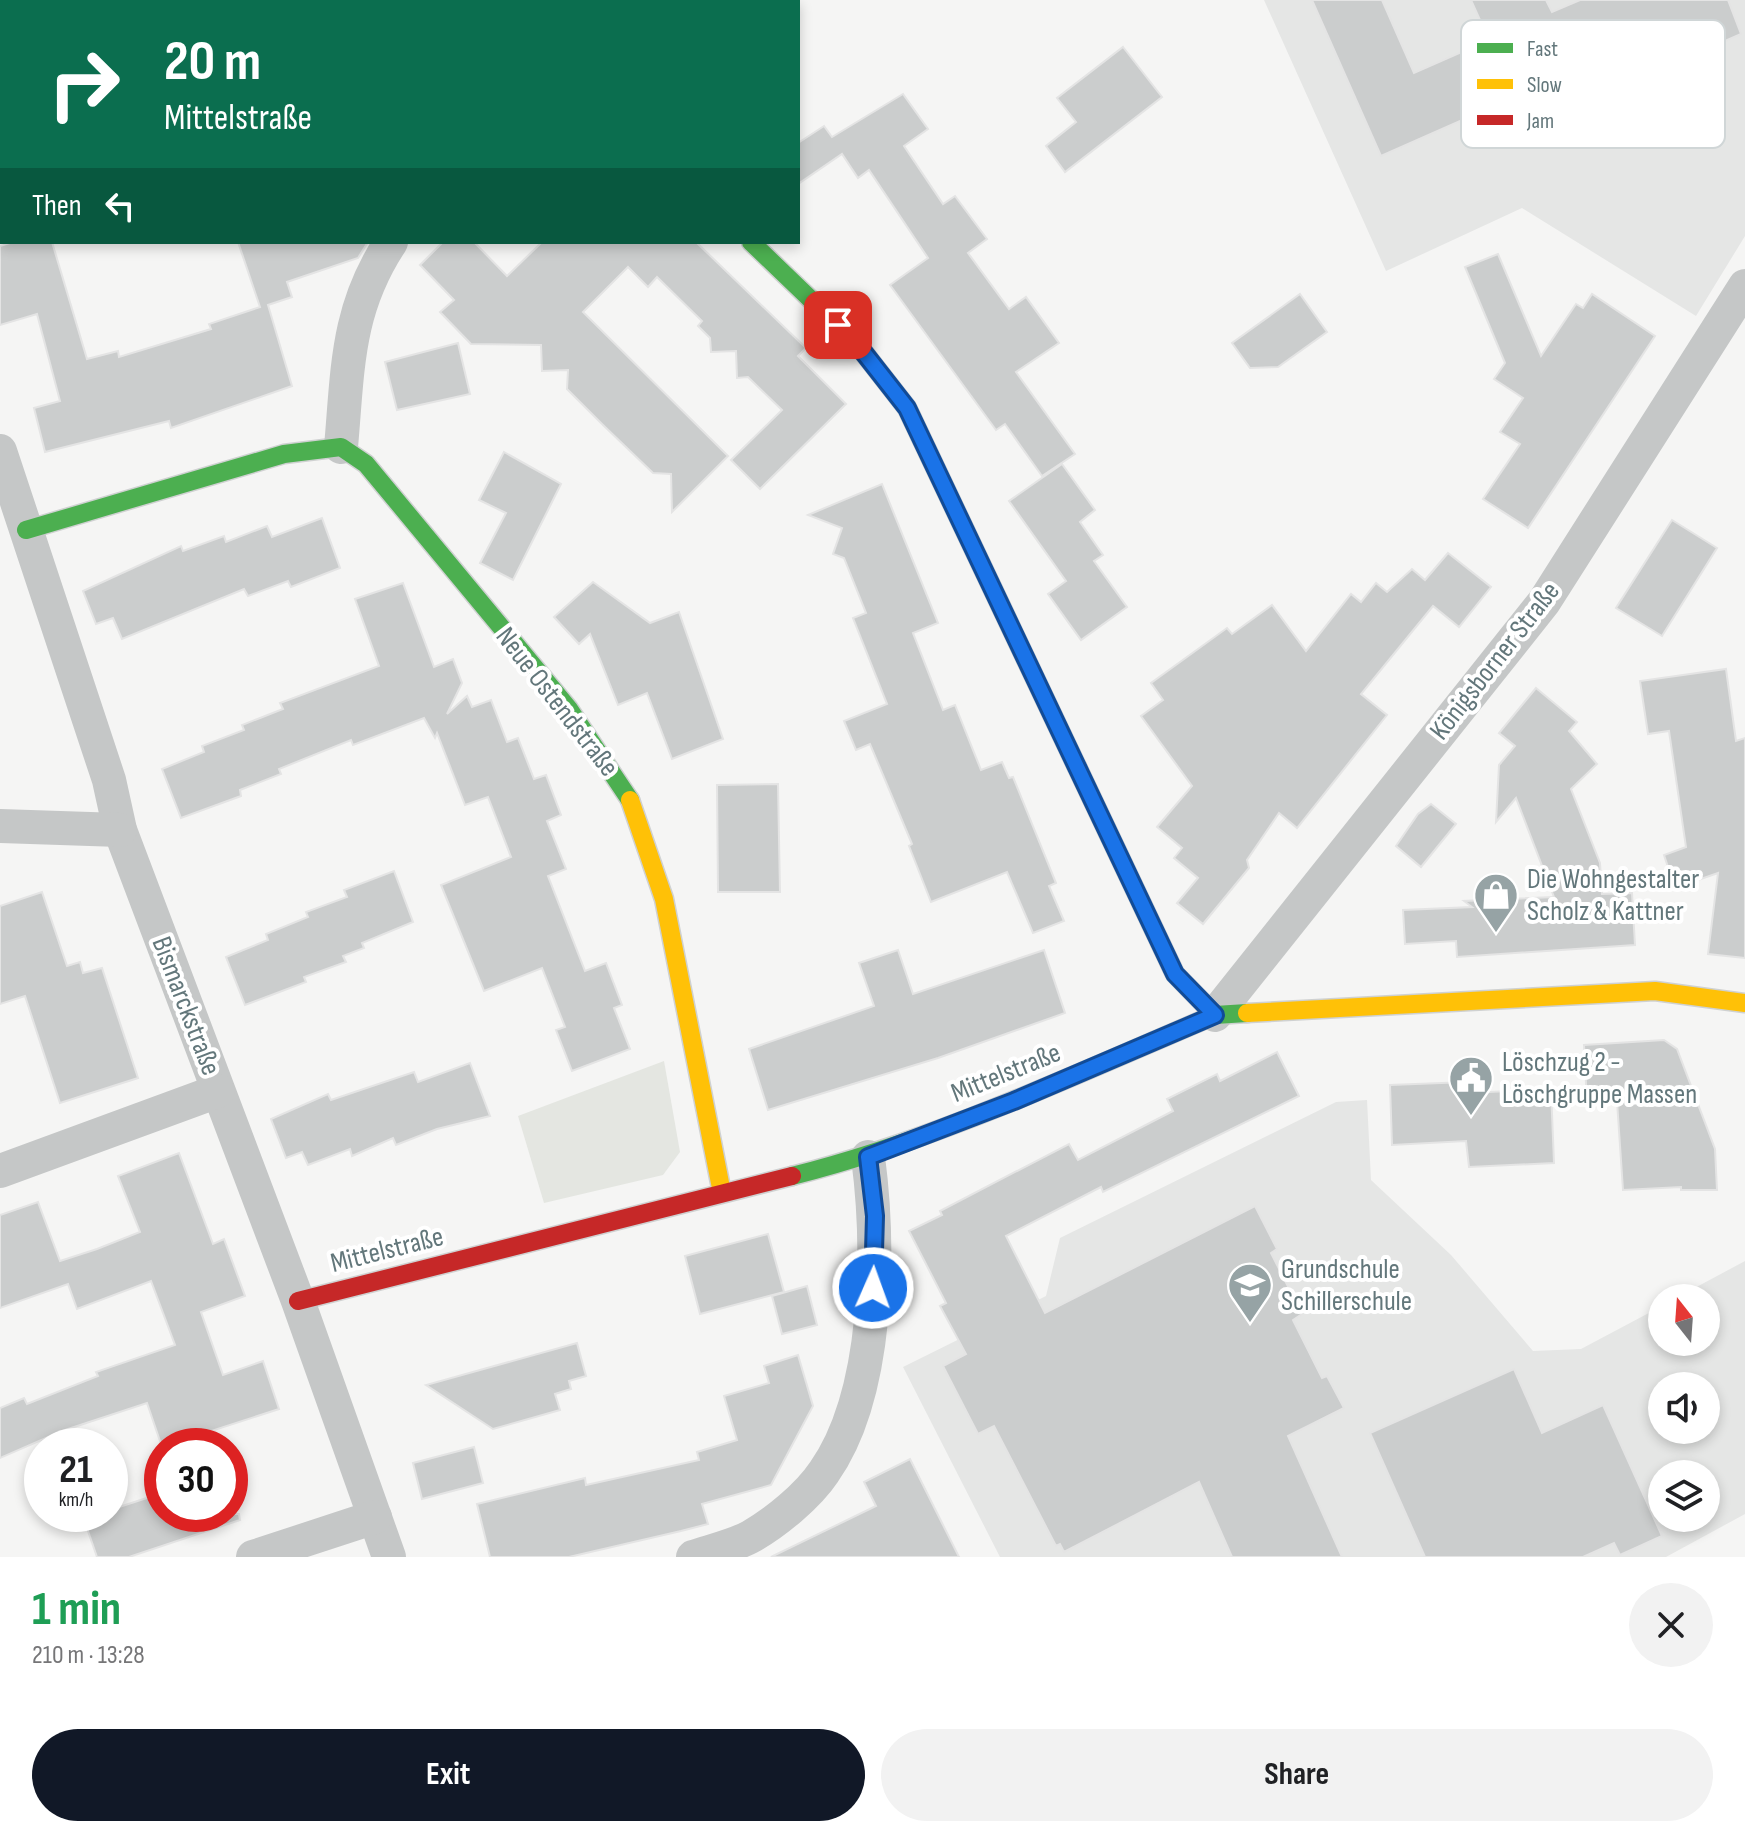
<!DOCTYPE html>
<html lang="en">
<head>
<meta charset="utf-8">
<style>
  :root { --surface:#fff; --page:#f2f2f2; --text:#202124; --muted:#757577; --accent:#111827 }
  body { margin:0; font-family:"Sofia Sans Condensed",sans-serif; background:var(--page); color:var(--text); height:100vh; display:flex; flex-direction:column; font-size:30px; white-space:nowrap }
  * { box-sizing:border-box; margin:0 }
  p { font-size:26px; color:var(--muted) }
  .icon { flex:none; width:44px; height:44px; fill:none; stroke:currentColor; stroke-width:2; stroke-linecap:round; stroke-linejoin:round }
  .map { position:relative; height:1557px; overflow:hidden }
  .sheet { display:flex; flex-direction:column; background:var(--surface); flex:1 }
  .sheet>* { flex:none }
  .guide { position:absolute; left:0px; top:0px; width:800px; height:244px; box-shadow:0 4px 12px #0003; background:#0b6e4f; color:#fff; overflow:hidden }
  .needle { width:52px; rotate:343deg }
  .fabs { position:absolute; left:1648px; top:1284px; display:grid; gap:16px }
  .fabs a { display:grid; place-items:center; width:72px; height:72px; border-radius:50%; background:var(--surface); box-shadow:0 4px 12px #0003; font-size:40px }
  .speed { position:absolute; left:24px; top:1428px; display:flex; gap:16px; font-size:40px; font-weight:700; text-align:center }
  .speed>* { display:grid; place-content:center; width:104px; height:104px; border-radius:50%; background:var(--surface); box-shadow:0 4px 12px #0003; line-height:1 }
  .speed small { font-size:20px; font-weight:400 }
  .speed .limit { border:12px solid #d22; background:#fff; color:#111 }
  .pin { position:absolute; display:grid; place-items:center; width:68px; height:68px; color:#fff; margin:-34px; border-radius:16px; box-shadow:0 4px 12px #0006 }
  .me { position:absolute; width:88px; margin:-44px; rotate:2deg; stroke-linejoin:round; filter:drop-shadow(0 0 6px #0008) }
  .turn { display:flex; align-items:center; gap:28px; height:168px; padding:0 32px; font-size:36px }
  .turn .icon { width:104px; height:104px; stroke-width:2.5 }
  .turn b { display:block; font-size:56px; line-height:68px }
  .then { display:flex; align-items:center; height:76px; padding:0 32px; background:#0003; gap:16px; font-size:30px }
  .round { display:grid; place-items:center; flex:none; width:84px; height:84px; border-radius:42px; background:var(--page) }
  .overview { display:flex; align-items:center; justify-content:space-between; height:136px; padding:0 32px }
  h1 { font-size:48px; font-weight:700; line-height:60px; color:#1e9e55 }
  .primary-button { display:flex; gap:16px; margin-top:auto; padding:16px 32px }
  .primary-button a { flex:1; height:92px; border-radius:48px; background:var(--accent); color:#fff; font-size:32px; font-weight:700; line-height:92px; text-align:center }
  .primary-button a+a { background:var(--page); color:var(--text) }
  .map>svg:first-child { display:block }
</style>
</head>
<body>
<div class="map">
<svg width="1745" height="1557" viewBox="0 0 1745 1557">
  <rect width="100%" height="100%" fill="#f5f5f4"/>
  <g fill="#e5e6e5" fill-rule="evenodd">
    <polygon points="1264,0 1745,0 1745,236 1696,316 1522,208 1386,271"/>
    <path d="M1367 1100 1371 1180 1451 1255 1533 1351 1581 1349 1662 1306V1342H1706V1298H1676L1745 1261V1514L1666 1557H1000L903 1367 1046 1296 1060 1238 1336 1102ZM1662 1386H1706V1430H1662ZM1662 1474H1706V1518H1662Z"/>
  </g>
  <polygon fill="#e4e6e1" points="664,1061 680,1152 663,1175 544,1203 518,1116"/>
  <g fill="#cbcdcd" stroke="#e4e4e4" stroke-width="2">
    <polygon points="1312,0 1382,0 1414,73 1489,40 1471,0 1546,0 1552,12 1580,0 1728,0 1741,34 1652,73 1639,42 1381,156"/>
    <polygon points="1123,47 1162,97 1065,172 1046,146 1076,122 1057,98"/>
    <polygon points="903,94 928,129 904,146 943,204 955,196 987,239 968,253 1009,309 1026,297 1059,343 1016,372 1075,454 1042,476 1005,424 996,430 890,285 928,258 869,170 858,178 842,154 798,184 798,143 824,126 832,137"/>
    <polygon points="13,242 52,242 87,359 118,351 119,357 211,329 209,324 260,307 238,242 368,242 358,258 287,282 292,297 268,305 292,386 171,428 169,421 45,452 34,408 60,401 37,314 0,325 0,246"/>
    <polygon points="443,242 474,242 507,276 542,242 696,242 806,348 798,356 846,404 760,489 731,460 782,410 748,377 737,378 736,351 711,352 710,338 698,326 702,321 657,277 648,287 628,267 583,312 728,456 672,512 671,474 653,473 603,425 567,389 568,370 542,371 541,345 471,344 440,312 454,300 420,265"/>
    <polygon points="1498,254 1541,356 1576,304 1583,308 1592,294 1655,336 1528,528 1483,499 1520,444 1500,432 1523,398 1494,379 1505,363 1465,267"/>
    <polygon points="1300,294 1327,332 1278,367 1250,368 1232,343"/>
    <polygon points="458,343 470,394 397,410 385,362"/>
    <polygon points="504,452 561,484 513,580 480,563 506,513 479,500"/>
    <polygon points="1062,464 1095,510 1080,522 1103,555 1094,561 1127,607 1081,640 1048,594 1066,581 1009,501"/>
    <polygon points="882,484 938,623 913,633 943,710 955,705 981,770 1002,762 1009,778 1013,777 1056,883 1049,886 1064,921 1033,933 1007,872 931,902 909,846 912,844 870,744 856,750 844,721 887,704 853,618 866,613 844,558 833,554 842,528 808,515"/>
    <polygon points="322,518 340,568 291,587 288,581 248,596 244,589 122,639 113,618 96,624 83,591 181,546 183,551 224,536 226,542 267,526 272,537"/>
    <polygon points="1672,520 1717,548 1662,636 1616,608"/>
    <polygon points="1448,553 1491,587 1459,627 1433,606 1361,694 1387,715 1297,828 1279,813 1247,860 1249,868 1203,924 1177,903 1198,878 1174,858 1182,848 1157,827 1192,786 1141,716 1163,700 1151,683 1227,628 1232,634 1272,605 1306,651 1351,594 1361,602 1376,583 1387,592 1412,569 1425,580"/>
    <polygon points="593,582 650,623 679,612 723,739 672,759 647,693 618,705 590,634 579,644 554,617"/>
    <polygon points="403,583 434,667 453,659 462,683 447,714 467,696 472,707 491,700 507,742 518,738 534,779 546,775 561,815 547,821 566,869 548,876 585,971 606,963 622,1005 614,1008 630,1049 572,1071 556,1030 565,1027 542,968 484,991 441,885 511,857 488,797 465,805 437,733 435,738 424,718 353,745 351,740 279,769 281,774 240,790 241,796 181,818 162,769 204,752 202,746 244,730 242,725 283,709 280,703 379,666 355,599"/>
    <polygon points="1726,669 1736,741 1745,738 1745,958 1708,954 1718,873 1675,888 1664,855 1686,847 1669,731 1648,734 1640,681"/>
    <polygon points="1536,688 1577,722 1569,731 1597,764 1571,789 1600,863 1602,894 1632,893 1635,945 1457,957 1456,941 1405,944 1403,910 1472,907 1464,901 1554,897 1516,798 1496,822 1499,765 1515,746 1499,733"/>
    <polygon points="778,784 780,892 718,892 717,785"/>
    <polygon points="1431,804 1456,824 1421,867 1396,846 1418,814"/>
    <polygon points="394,871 413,922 362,943 364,948 343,956 346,962 304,977 306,982 245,1005 226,957 268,940 266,934 308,917 306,912 347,897 344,890"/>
    <polygon points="42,892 67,966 80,962 83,973 102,968 138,1078 60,1103 25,996 0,1004 0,906"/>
    <polygon points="898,950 913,994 1044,950 1065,1013 938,1058 768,1110 749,1049 874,1006 859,963"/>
    <polygon points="1664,1040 1677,1049 1715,1149 1717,1190 1681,1190 1681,1187 1623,1190 1617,1101 1587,1103 1584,1045"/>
    <polygon points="1277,1052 1299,1096 1103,1192 1101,1187 1006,1236 1045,1313 1255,1206 1277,1249 1271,1253 1302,1314 1293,1320 1322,1378 1327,1376 1344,1408 1288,1436 1342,1557 1232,1557 1199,1482 1064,1552 1060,1544 1056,1546 994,1426 978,1434 943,1366 966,1354 940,1306 946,1303 909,1231 942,1215 940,1211 1069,1144 1078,1160 1173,1111 1167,1099 1217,1074 1220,1081"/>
    <polygon points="470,1063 490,1116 437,1129 396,1145 393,1138 352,1156 350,1149 308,1165 302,1152 286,1158 271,1119 328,1094 331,1100 414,1072 418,1082"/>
    <polygon points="1467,1082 1467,1093 1551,1089 1554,1163 1469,1167 1466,1141 1392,1145 1390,1085"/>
    <polygon points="179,1153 213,1244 224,1239 245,1296 201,1312 223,1375 263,1361 279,1409 162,1447 147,1403 62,1431 0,1458 0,1408 24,1398 27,1404 98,1376 96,1372 175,1345 151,1281 77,1309 68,1284 0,1308 0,1215 38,1202 60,1261 97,1249 140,1232 118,1176"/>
    <polygon points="768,1234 784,1292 700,1314 685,1256"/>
    <polygon points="807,1286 817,1325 782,1334 772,1296"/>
    <polygon points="577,1343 586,1376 569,1381 571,1389 555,1394 560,1410 493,1429 426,1385"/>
    <polygon points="798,1355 813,1406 771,1485 702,1504 708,1524 681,1531 569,1557 490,1557 477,1504 585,1478 586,1485 699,1460 697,1452 737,1440 724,1396 769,1383 764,1366"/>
    <polygon points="1514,1369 1542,1433 1603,1405 1662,1536 1620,1555 1614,1543 1583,1557 1425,1557 1370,1433"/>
    <polygon points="474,1447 483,1483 422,1499 413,1463"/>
    <polygon points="910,1459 959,1557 771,1557 876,1506 864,1482"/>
    <polygon points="162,1493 162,1514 239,1514 240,1520 129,1557 97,1557 88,1531 88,1517 110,1514 110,1510"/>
  </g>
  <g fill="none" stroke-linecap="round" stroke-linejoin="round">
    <g stroke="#cfd1d1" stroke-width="21">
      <g id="fast">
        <polyline points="751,242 857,344 907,408 1077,767"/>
        <polyline points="26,530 284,454 341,447 366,464 569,709 630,800"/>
        <path d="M792 1176C939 1139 1076 1074 1215 1015L1247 1013"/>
      </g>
    </g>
    <g stroke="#cfd1d1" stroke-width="21">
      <g id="slow">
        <polyline points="630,800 664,899 722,1193"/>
        <polyline points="1247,1013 1655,991 1745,1003"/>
      </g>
    </g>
    <g stroke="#cfd1d1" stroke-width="21">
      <g id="jam">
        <polyline points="1077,767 1175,974 1215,1015"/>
        <polyline points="298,1301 792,1176"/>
      </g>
    </g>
    <g stroke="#c5c7c7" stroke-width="34">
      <polyline points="680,2 683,0"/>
      <path d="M341 447C348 369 346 310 391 242"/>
      <polyline points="0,451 109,780 120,830 298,1301 389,1557"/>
      <polyline points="0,826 120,830"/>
      <polyline points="1215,1015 1544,602 1745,286"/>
      <polyline points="0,1171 218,1091"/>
      <polyline points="253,1557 375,1517"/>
      <path d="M693 1557C711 1551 733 1546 750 1537 775 1523 808 1496 824 1472 879 1394 880 1248 868 1157"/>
    </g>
    <use href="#fast" stroke="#4caf50" stroke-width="18"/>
    <use href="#slow" stroke="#ffc107" stroke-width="18"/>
    <use href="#jam" stroke="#c62828" stroke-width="18"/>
  </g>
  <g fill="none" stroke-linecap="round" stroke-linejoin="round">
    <g stroke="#114b97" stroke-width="20">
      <polyline id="route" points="838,325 857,344 907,408 1175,974 1215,1015 1014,1101 868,1157 875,1216 873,1288"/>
    </g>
    <use href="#route" stroke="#1a73e8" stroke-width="14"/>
  </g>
  <defs>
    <g id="shop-pin" transform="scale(2.3)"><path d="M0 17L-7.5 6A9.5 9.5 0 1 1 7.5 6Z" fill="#96a3a5" stroke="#fff"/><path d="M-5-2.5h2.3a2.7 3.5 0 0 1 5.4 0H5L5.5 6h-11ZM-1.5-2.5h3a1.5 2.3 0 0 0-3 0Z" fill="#fff"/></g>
    <g id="civic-pin" transform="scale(2.3)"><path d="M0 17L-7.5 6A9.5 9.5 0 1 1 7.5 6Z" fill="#96a3a5" stroke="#fff"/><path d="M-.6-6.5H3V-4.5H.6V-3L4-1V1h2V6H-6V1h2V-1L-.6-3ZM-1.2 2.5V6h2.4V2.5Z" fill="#fff"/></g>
    <g id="school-pin" transform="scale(2.3)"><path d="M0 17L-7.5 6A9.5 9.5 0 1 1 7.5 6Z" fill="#96a3a5" stroke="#fff"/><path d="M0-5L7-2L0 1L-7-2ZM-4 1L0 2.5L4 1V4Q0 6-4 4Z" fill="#fff"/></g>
  </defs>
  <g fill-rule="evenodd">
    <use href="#shop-pin" x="1496" y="895"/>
    <use href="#civic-pin" x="1471" y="1078"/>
    <use href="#school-pin" x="1250" y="1285"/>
  </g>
  <g text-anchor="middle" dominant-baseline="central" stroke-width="8" stroke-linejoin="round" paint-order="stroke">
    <g font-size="28" fill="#63777b" stroke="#fff">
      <text transform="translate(1495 661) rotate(-52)">Königsborner Straße</text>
      <text transform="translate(557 702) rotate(52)">Neue Ostendstraße</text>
      <text transform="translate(186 1006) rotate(69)">Bismarckstraße</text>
      <text transform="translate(1006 1073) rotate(-22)">Mittelstraße</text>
      <text transform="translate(387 1250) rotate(-14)">Mittelstraße</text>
    </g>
    <g font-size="28" fill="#63777b" stroke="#fff" text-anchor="start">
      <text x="1527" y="879">Die Wohngestalter<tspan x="1527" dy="32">Scholz &amp; Kattner</tspan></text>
      <text x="1502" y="1062">Löschzug 2 -<tspan x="1502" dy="32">Löschgruppe Massen</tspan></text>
      <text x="1281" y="1269">Grundschule<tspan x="1281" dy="32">Schillerschule</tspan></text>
    </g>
  </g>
  <rect x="1461" y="20" width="264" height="128" rx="12" fill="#fff" stroke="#d0d6d7" stroke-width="2"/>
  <rect x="1477" y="43" width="36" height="10" fill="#4caf50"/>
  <rect x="1477" y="79" width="36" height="10" fill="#ffc107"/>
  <rect x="1477" y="115" width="36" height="10" fill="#c62828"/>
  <g font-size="22" fill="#63777b">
    <text x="1527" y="56">Fast</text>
    <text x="1527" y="92">Slow</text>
    <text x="1527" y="128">Jam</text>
  </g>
</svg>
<div class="fabs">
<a><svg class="needle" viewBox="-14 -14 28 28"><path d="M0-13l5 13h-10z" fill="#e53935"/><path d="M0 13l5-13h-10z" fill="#757577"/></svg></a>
<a><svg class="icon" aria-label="sound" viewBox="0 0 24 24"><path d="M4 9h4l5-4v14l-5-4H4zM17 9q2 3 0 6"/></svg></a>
<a><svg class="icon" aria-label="layers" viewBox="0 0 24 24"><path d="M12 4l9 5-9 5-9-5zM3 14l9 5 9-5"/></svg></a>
</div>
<div class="speed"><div>21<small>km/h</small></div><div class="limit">30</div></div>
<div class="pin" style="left:838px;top:325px;background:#d93025"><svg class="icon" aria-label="arrive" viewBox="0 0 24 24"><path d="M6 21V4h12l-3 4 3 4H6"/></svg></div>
<svg class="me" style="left:873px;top:1288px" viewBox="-20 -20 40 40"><circle r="17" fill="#1a73e8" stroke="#fff" stroke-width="3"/><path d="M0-11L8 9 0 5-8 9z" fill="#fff"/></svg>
<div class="guide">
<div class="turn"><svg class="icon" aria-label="right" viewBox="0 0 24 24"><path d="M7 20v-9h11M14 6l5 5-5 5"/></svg><div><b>20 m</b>Mittelstraße</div></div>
<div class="then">Then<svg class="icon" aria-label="left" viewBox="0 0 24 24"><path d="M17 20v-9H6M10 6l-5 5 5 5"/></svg></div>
</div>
</div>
<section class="sheet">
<div class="overview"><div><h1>1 min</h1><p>210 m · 13:28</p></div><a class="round"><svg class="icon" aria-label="close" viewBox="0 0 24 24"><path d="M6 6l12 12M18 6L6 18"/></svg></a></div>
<div class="primary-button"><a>Exit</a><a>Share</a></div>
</section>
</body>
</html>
